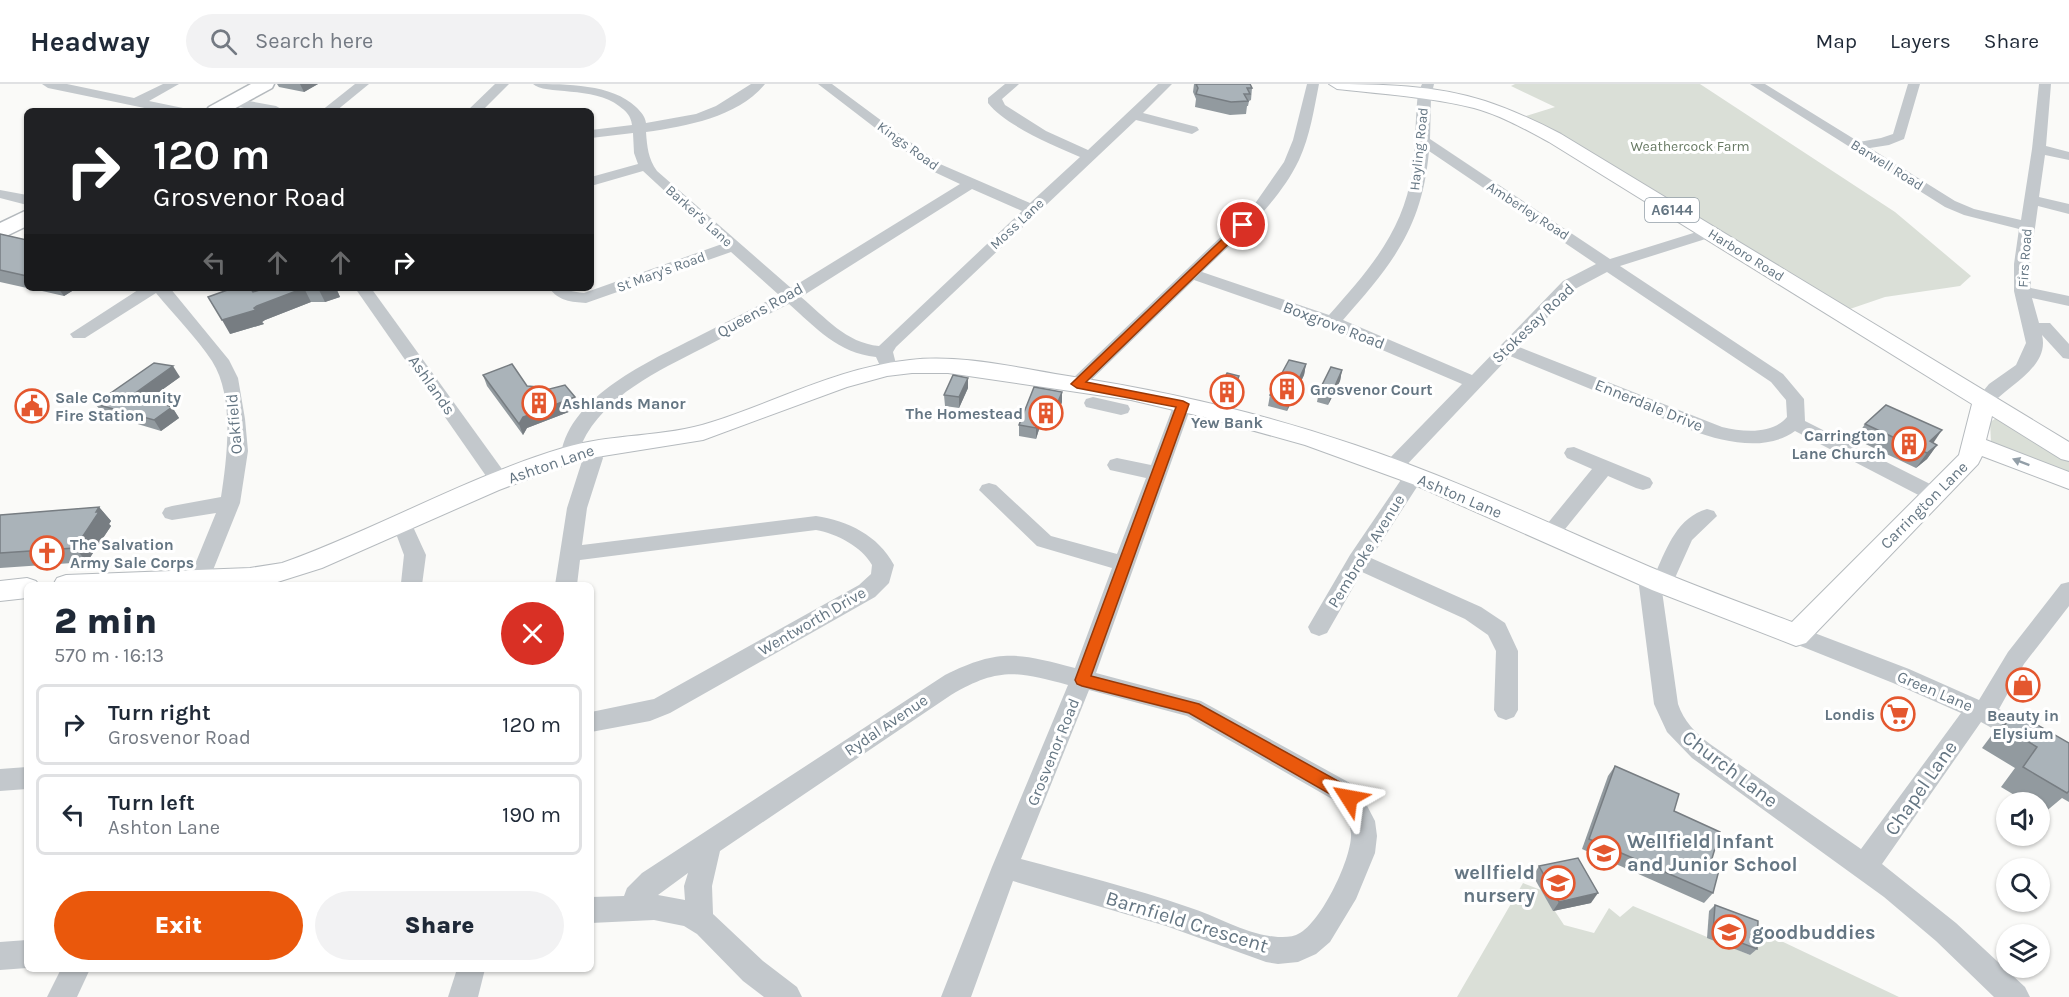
<!DOCTYPE html>
<html lang="en">
<head>
<meta charset="utf-8">
<style>
  :root { --surface:#fff; --page:#f2f2f3; --text:#1f2937; --muted:#747a83; --line:#e0e1e3; --accent:#ea580c }
  body { margin:0; font-family:Karla,sans-serif; background:var(--page); color:var(--text); height:100vh; display:flex; flex-direction:column; font-size:22px; white-space:nowrap }
  * { box-sizing:border-box; margin:0 }
  p { font-size:20px; color:var(--muted) }
  .icon { flex:none; width:33px; height:33px; fill:none; stroke:currentColor; stroke-width:2; stroke-linecap:round; stroke-linejoin:round }
  .map { position:relative; flex:1; overflow:hidden }
  .drawer { position:absolute; left:24px; top:498px; width:570px; height:390px; display:flex; flex-direction:column; background:var(--surface); border-radius:9px; box-shadow:0 2px 4px #0004 }
  .drawer>* { flex:none }
  .top-card { position:absolute; left:24px; top:24px; width:570px; height:183px; border-radius:9px; box-shadow:0 2px 4px #0004; background:#202124; color:#fff; overflow:hidden }
  .controls { position:absolute; left:1996px; top:708px; display:grid; gap:12px }
  .controls a { display:grid; place-items:center; width:54px; height:54px; border-radius:50%; background:var(--surface); box-shadow:0 2px 4px #0004; font-size:30px }
  .pin { position:absolute; display:grid; place-items:center; width:51px; height:51px; color:#fff; margin:-26px; border:3px solid #fff; border-radius:50%; box-shadow:0 2px 6px #0007 }
  .me { position:absolute; width:66px; margin:-33px; rotate:304deg; stroke-linejoin:round; filter:drop-shadow(0 0 4px #0008) }
  .turn { display:flex; align-items:center; gap:21px; height:126px; padding:0 30px; font-size:27px }
  .turn .icon { width:78px; height:78px; stroke-width:2.5 }
  .turn b { display:block; font-size:42px; line-height:51px }
  .lanes { display:flex; align-items:center; height:57px; padding:0 30px; background:#0003; justify-content:center; gap:30px; direction:ltr }
  .lanes .off { opacity:.35 }
  .round { display:grid; place-items:center; flex:none; width:63px; height:63px; border-radius:32px; background:var(--page) }
  .head { display:flex; align-items:center; justify-content:space-between; height:102px; padding:0 30px }
  h1 { font-size:36px; font-weight:800; line-height:45px }
  .button { display:flex; gap:12px; margin-top:auto; padding:12px 30px }
  .button a { flex:1; height:69px; border-radius:36px; background:var(--accent); color:#fff; font-size:24px; font-weight:800; line-height:69px; text-align:center }
  .button a+a { background:var(--page); color:var(--text) }
  ul { padding:0; list-style:none }
  li { display:flex; align-items:center; gap:18px; height:81px; margin:0 12px 9px; padding:0 18px; border:3px solid var(--line); border-radius:9px }
  li div { flex:1 }
  li b { display:block; font-size:22px }
  li em { font-style:normal }
  header { display:flex; align-items:center; gap:36px; box-sizing:border-box; height:84px; padding:0 30px; background:var(--surface); border-bottom:2px solid var(--line) }
  header strong { font-size:28px }
  nav { display:flex; gap:33px; margin-inline-start:auto; font-size:21px }
  .search { width:420px; height:54px; background:var(--page); display:flex; align-items:center; gap:15px; box-sizing:border-box; padding:0 21px; border-radius:33px; color:var(--muted); font-size:22px }
  .map>svg:first-child { display:block }
</style>
</head>
<body>
<header>
<strong>Headway</strong>
<div class="search"><svg class="icon" aria-label="search" viewBox="0 0 24 24"><circle cx="10" cy="10" r="6"/><path d="M15 15l6 6"/></svg>Search here</div>
<nav><a>Map</a><a>Layers</a><a>Share</a></nav>
</header>
<div class="map">
<svg width="2069" height="913" viewBox="0 0 2069 913">
  <rect width="100%" height="100%" fill="#fafaf8"/>
  <g fill="#dadfd7">
    <polygon points="1515,0 1700,0 1895,128 1971,192 1960,202 1885,213 1847,226 1569,55 1526,32 1555,23 1511,2"/>
    <polygon points="1998,333 2069,376 2069,390 1991,359 1990,338"/>
    <polygon points="1523,799 1541,806 1564,841 1594,849 1609,824 1620,833 1633,822 1750,871 1752,843 1899,913 1457,913"/>
  </g>
  <g fill="none" stroke-linecap="round" stroke-linejoin="round">
    <g stroke="#b5babe" stroke-width="2">
      <g id="major">
        <path d="M1329 0C1380 0 1436 1 1485 17 1512 26 1536 37 1561 50L2069 358V377L2061 375 1992 332 1986 356 2069 388V405L1982 372 1978 380 1806 559 1796 562 1652 506 1415 401 1305 361 1204 333 1131 316 948 289H912L887 292 847 303 703 356 578 376 499 406 322 484 268 501H53L57 494 66 491 250 484 282 479C378 445 466 393 563 364 612 349 664 354 712 338 778 317 840 283 910 276 962 270 1017 284 1068 292 1166 307 1262 329 1355 361 1456 395 1552 441 1650 483 1697 503 1744 520 1792 538L1959 371 1972 320 1549 58C1525 45 1500 31 1474 24 1429 13 1382 10 1337 5Z"/>
        <polygon points="27,494 36,497 39,501 27,501 27,514 0,517 0,497"/>
      </g>
    </g>
    <g stroke="#b4b9bd" stroke-width="3">
      <g id="highway">
        <polygon points="251,0 274,0 272,4 230,27 206,27 209,23"/>
        <polygon points="27,126 27,142 0,155 0,139"/>
      </g>
    </g>
    <g fill="#c3c8cc" fill-rule="evenodd">
      <polygon points="42,0 67,0 134,14 163,0 179,0 149,17 183,24 185,27 159,27 48,4"/>
      <polygon points="355,0 369,0 336,27 321,27"/>
      <polygon points="495,0 509,0 482,27 467,27"/>
      <path d="M533 0C566 0 612 0 636 23 641 28 645 32 646 39L696 30 716 22 751 0H765C738 33 687 42 646 48 647 62 648 75 657 87L791 204 960 100 930 86 818 0H832L940 80 1030 119 1080 73C1053 61 1006 42 988 19V14L1005 0H1019L1002 15 1005 21 1046 47 1088 66 1158 0H1172L1143 29 1197 43 1199 46 1192 50 1136 36 896 263 893 268 896 280 893 284H881L876 273C838 269 816 244 789 220 760 234 732 249 703 264 658 287 605 311 582 359L596 360 603 374 587 424 582 461 816 432C848 437 878 451 894 481L889 499 875 513 670 629 650 637 591 648V628L654 615 859 501 871 490 872 481C861 462 837 450 816 446L580 476 577 501H555L567 424 583 374 581 369 578 375 571 377 564 375 561 370C571 311 650 277 697 253 724 239 752 225 779 211L731 168 586 219C571 218 559 217 549 204 562 204 572 208 584 209L722 160 643 87 591 102V93L638 80 634 69 633 49 591 54V46L632 41C631 32 626 27 619 22 594 2 544 11 533 0ZM972 105 1022 127 879 262C846 259 825 233 801 213Z"/>
      <path d="M1307 0H1319C1314 25 1310 52 1299 76 1278 120 1237 154 1202 188L1329 231C1368 187 1404 147 1412 87 1416 61 1415 34 1418 9L1422 0H1434L1431 13 1430 55 1610 175 1703 146H1715L1717 149 1715 152 1620 182 1783 290 1804 315 1805 337 1942 406 1945 411 1942 416 1935 418 1928 416 1795 347C1766 368 1724 358 1693 347L1510 272 1399 389 1392 391 1385 389 1382 384 1385 379 1462 300 1326 242 1194 196 1083 304H1071L1068 300 1071 296 1254 121 1284 78 1293 56ZM1429 67 1596 180 1563 197 1472 291 1343 236C1392 180 1422 145 1429 67ZM1607 188 1771 298 1786 316 1787 333C1772 351 1743 348 1722 343L1519 263 1575 205Z"/>
      <path d="M1750 0H1765L1859 58 1881 54 1893 50 1908 0H1920L1904 55 1889 61 1870 64 1955 117 1974 125 2021 136 2032 65 2039 0H2051L2046 62 2069 68V76L2045 71 2039 113 2069 120V130L2038 122 2030 180 2031 204 2069 212V222L2032 214 2039 239H2050L2069 260V275L2063 274 2042 251C2050 283 2008 301 1991 321H1977L1975 317 1989 300 2016 281 2026 259 2014 207V180L2019 145 1964 131 1945 123Z"/>
      <polygon points="233,14 276,22 283,26 260,27 228,21 226,18"/>
      <polygon points="0,106 27,111 27,121 0,114"/>
      <path d="M141 204H170L229 276 238 294 245 335 248 367 240 419 207 501H192L189 495 216 429 172 436 165 434 162 429 165 424 172 422 221 413C227 374 235 313 212 277 196 253 174 231 156 209L85 254H73L70 250Z"/>
      <polygon points="355,204 371,204 507,392 510,397 507,402 500,404 493,402"/>
      <polygon points="1093,313 1128,321 1130,325 1128,329 1121,331 1086,323 1084,319 1086,315"/>
      <path d="M1183 314 1190 316 1192 320 1096 589 1201 617 1350 699 1364 716 1375 737 1377 752 1375 769 1356 815 1330 858 1316 870 1298 878 1278 880 1266 878 1166 842 1013 797 971 913H941L992 783 1068 601C1017 587 998 583 951 611L720 767 712 802 713 830 763 877 797 903 802 913H764L743 897 697 850 684 842 654 836 591 839V813L624 812 627 804 642 789 945 591C999 564 1019 569 1075 584L1112 484 1037 462 979 406 982 401 989 399 996 401 1051 452 1117 470 1146 394 1110 386 1107 381 1110 376 1117 374 1151 381 1174 320 1176 316ZM1089 606 1187 632 1332 715C1342 725 1350 735 1351 750 1352 774 1320 842 1296 851 1291 853 1284 853 1278 853 1247 851 1217 832 1188 823 1133 804 1077 790 1021 775ZM688 789 684 802 685 816 658 811Z"/>
      <polygon points="1574,363 1650,394 1653,399 1650,404 1643,406 1636,404 1608,392 1557,455 1550,457 1543,455 1540,450 1543,445 1592,385 1567,374 1564,369 1567,364"/>
      <polygon points="1414,385 1421,387 1424,392 1371,474 1481,523 1505,539 1518,567 1518,626 1514,633 1506,636 1498,633 1494,626 1496,567 1488,551 1465,535 1362,488 1327,549 1319,552 1311,549 1308,543 1350,471 1407,387"/>
      <path d="M1707 425 1714 427 1717 432 1692 456 1670 505 1662 507 1678 620C1684 637 1695 649 1710 660L1861 765 1961 629 1893 599 1788 557 1785 551 1788 545 1796 542 1804 545 1909 585 1979 616 2008 568 2061 500 2069 498V522L2024 580 1999 625 2069 664V687L1981 638 1882 780 1956 839 2025 903 2030 913H1994L1936 857 1884 813 1692 674 1667 648 1654 620 1638 494 1641 488 1649 486 1656 488C1667 463 1678 433 1707 425Z"/>
      <polygon points="402,432 409,434 426,471 422,501 402,501 401,499 404,471 392,439 395,434"/>
      <polygon points="27,683 27,705 0,707 0,685"/>
      <polygon points="27,856 27,884 0,886 0,858"/>
      <polygon points="61,885 90,885 77,913 47,913"/>
      <polygon points="457,885 485,885 478,913 448,913"/>
    </g>
    <use href="#major" fill="#fff" fill-rule="evenodd"/>
    <use href="#highway" fill="#fff" fill-rule="evenodd"/>
  </g>
  <g fill="#929a9f">
    <polygon points="277,0 318,0 304,8 279,3"/>
    <polygon points="1194,0 1250,0 1252,4 1251,16 1249,17 1248,22 1247,22 1246,30 1230,31 1195,23 1196,15 1193,8"/>
    <polygon points="0,150 27,156 27,204 0,198"/>
    <polygon points="29,204 77,204 64,212"/>
    <polygon points="266,204 336,204 340,213 325,218 311,218 265,236 262,238 264,240 230,250 253,208"/>
    <polygon points="1306,280 1304,291 1287,327 1268,322 1270,311"/>
    <polygon points="1342,286 1340,297 1328,321 1317,318 1319,307"/>
    <polygon points="483,291 527,302 542,307 579,324 527,344 523,351 487,302"/>
    <polygon points="180,293 149,315 172,323 179,334 161,347 104,330 95,320"/>
    <polygon points="1238,299 1230,318 1217,315 1218,307"/>
    <polygon points="1034,303 1062,318 1058,329 1054,329 1051,338 1042,336 1036,355 1019,352 1019,341"/>
    <polygon points="968,304 959,324 945,322 944,311"/>
    <polygon points="1865,340 1933,359 1937,361 1927,375 1916,384 1855,355"/>
    <polygon points="99,423 111,437 109,440 111,442 87,478 0,484 0,431"/>
    <polygon points="2015,628 2069,659 2069,718 2062,714 2044,729 2040,727 2040,718 2026,718 2001,703 2015,684 1982,664 1994,648"/>
    <polygon points="1615,682 1674,727 1710,781 1713,809 1704,819 1582,765 1608,692"/>
    <polygon points="1539,782 1591,819 1553,827 1533,792"/>
    <polygon points="1715,821 1757,865 1750,871 1707,854 1709,827"/>
  </g>
  <g fill="#777d82">
    <polygon points="300,0 318,0 304,8"/>
    <polygon points="58,204 77,204 64,212"/>
    <polygon points="304,204 311,218 265,236 262,238 264,240 230,250 222,236"/>
    <polygon points="318,204 336,204 340,213 325,218"/>
    <polygon points="1306,280 1304,291 1287,327 1289,316"/>
    <polygon points="173,282 180,293 141,321 134,310"/>
    <polygon points="1342,286 1340,297 1328,321 1331,311"/>
    <polygon points="1239,292 1238,299 1230,318 1231,310"/>
    <polygon points="968,294 968,304 959,324 959,313"/>
    <polygon points="1062,308 1062,318 1058,329 1058,318"/>
    <polygon points="575,313 579,324 527,344 523,351 519,340 523,333"/>
    <polygon points="1055,318 1054,329 1051,338 1051,327"/>
    <polygon points="172,323 179,334 161,347 154,336"/>
    <polygon points="1042,326 1042,336 1036,355 1036,344"/>
    <polygon points="1942,346 1932,361 1930,357"/>
    <polygon points="1937,361 1927,375 1916,384 1927,369"/>
    <polygon points="99,423 111,437 109,440 111,442 87,478 75,464"/>
    <polygon points="1598,809 1591,819 1553,827 1559,818"/>
  </g>
  <g fill="#aab3b9" stroke="#777d82" stroke-width="1.5">
    <polygon points="1196,0 1250,0 1252,4 1247,4 1250,10 1244,10 1248,17 1231,18 1196,10 1198,4"/>
    <polygon points="0,150 27,156 27,192 0,186"/>
    <polygon points="233,204 250,204 253,208 266,204 318,204 304,204 257,222 254,224 256,226 222,236 208,213"/>
    <polygon points="1289,276 1306,280 1289,316 1270,311"/>
    <polygon points="154,279 173,282 134,310 172,323 154,336 95,320"/>
    <polygon points="512,280 527,302 539,303 542,307 565,301 575,313 523,333 519,340 483,291"/>
    <polygon points="1331,283 1342,286 1331,311 1319,307"/>
    <polygon points="1227,289 1239,292 1231,310 1218,307"/>
    <polygon points="953,291 968,294 959,313 944,311"/>
    <polygon points="1034,303 1062,308 1058,318 1055,318 1051,327 1042,326 1036,344 1019,341"/>
    <polygon points="1886,321 1942,346 1930,357 1937,361 1927,369 1865,340"/>
    <polygon points="99,423 96,428 99,428 75,464 0,469 0,431"/>
    <polygon points="2015,628 2069,659 2069,707 2067,709 2023,683 2037,663 2003,643"/>
    <polygon points="1615,682 1679,710 1674,727 1720,748 1710,781 1719,786 1713,809 1589,755"/>
    <polygon points="1578,774 1598,809 1559,818 1539,782"/>
    <polygon points="1715,821 1758,837 1757,865 1713,848"/>
  </g>
  <defs><path id="oneway-solid" d="M-6-.8H1V-3.2L6.5 0L1 3.2V.8H-6Z" transform="scale(1.5)"/></defs>
  <use fill="#939fa8" href="#oneway-solid" transform="translate(2021 378) rotate(-159)"/>
  <polygon fill="#ea580c" stroke="#983908" stroke-width="1.5" points="1239,139 1248,141 1086,298 1183,317 1189,320 1091,592 1199,620 1347,702 1357,714 1355,719 1349,721 1189,629 1082,602 1077,600 1075,596 1176,323 1077,304 1071,300"/>
  <defs>
    <g id="building-ring" transform="scale(1.725)"><circle r="9.5" fill="#fff" stroke="#e4572e" stroke-width="1.5"/><path d="M-4-6H4V6H1V3H-1V6H-4ZM-2.5-4.3h1.7v1.8h-1.7ZM.8-4.3h1.7v1.8H.8ZM-2.5-1h1.7V.8h-1.7ZM.8-1h1.7V.8H.8Z" fill="#e4572e"/></g>
    <g id="civic-ring" transform="scale(1.725)"><circle r="9.5" fill="#fff" stroke="#e4572e" stroke-width="1.5"/><path d="M-.6-6.5H3V-4.5H.6V-3L4-1V1h2V6H-6V1h2V-1L-.6-3ZM-1.2 2.5V6h2.4V2.5Z" fill="#e4572e"/></g>
    <g id="church-ring" transform="scale(1.725)"><circle r="9.5" fill="#fff" stroke="#e4572e" stroke-width="1.5"/><path d="M-1.2-6h2.4v3.5h3.3v2.4h-3.3V6h-2.4V-.1h-3.3v-2.4h3.3Z" fill="#e4572e"/></g>
    <g id="shop-ring" transform="scale(1.725)"><circle r="9.5" fill="#fff" stroke="#e4572e" stroke-width="1.5"/><path d="M-5-2.5h2.3a2.7 3.5 0 0 1 5.4 0H5L5.5 6h-11ZM-1.5-2.5h3a1.5 2.3 0 0 0-3 0Z" fill="#e4572e"/></g>
    <g id="supermarket-ring" transform="scale(1.725)"><circle r="9.5" fill="#fff" stroke="#e4572e" stroke-width="1.5"/><path d="M-6-5.5h2.5l.6 2H6L4.5 2H-2.5L-4.4-4H-6ZM-1.5 3.2a1.3 1.3 0 1 0 .1 0ZM3 3.2a1.3 1.3 0 1 0 .1 0Z" fill="#e4572e"/></g>
    <g id="school-ring" transform="scale(1.725)"><circle r="9.5" fill="#fff" stroke="#e4572e" stroke-width="1.5"/><path d="M0-5L7-2L0 1L-7-2ZM-4 1L0 2.5L4 1V4Q0 6-4 4Z" fill="#e4572e"/></g>
  </defs>
  <g fill-rule="evenodd">
    <use href="#building-ring" x="1287" y="305"/>
    <use href="#building-ring" x="1227" y="308"/>
    <use href="#building-ring" x="539" y="319"/>
    <use href="#civic-ring" x="32" y="322"/>
    <use href="#building-ring" x="1046" y="329"/>
    <use href="#building-ring" x="1909" y="360"/>
    <use href="#church-ring" x="47" y="469"/>
    <use href="#shop-ring" x="2023" y="601"/>
    <use href="#supermarket-ring" x="1898" y="630"/>
    <use href="#school-ring" x="1604" y="769"/>
    <use href="#school-ring" x="1558" y="799"/>
    <use href="#school-ring" x="1729" y="848"/>
  </g>
  <g text-anchor="middle" dominant-baseline="central" stroke-width="6" stroke-linejoin="round" paint-order="stroke">
    <g font-size="14" fill="#657683" stroke="#fff">
      <text transform="translate(908 62) rotate(36)">Kings Road</text>
      <text transform="translate(1419 65) rotate(-84)">Hayling Road</text>
      <text transform="translate(1887 81) rotate(32)">Barwell Road</text>
      <text transform="translate(1528 127) rotate(33)">Amberley Road</text>
      <text transform="translate(699 132) rotate(42)">Barker's Lane</text>
      <text transform="translate(1017 140) rotate(-43)">Moss Lane</text>
      <text transform="translate(1746 171) rotate(32)">Harboro Road</text>
      <text transform="translate(2025 174) rotate(-86)">Firs Road</text>
      <text transform="translate(661 188) rotate(-20)">St Mary's Road</text>
    </g>
    <g font-size="14" fill="#687a64" stroke="#fff">
      <text x="1690" y="62">Weathercock Farm</text>
    </g>
    <rect fill="#fff" stroke="#939fa8" stroke-width="1.5" x="1645" y="114" width="54" height="24" rx="4.5"/>
    <g font-size="15" font-weight="bold" fill="#657683">
      <text x="1672" y="126">A6144</text>
    </g>
    <g font-size="16" fill="#657683" stroke="#fff">
      <text transform="translate(760 226) rotate(-29)">Queens Road</text>
      <text transform="translate(1533 239) rotate(-44)">Stokesay Road</text>
      <text transform="translate(1334 241) rotate(21)">Boxgrove Road</text>
      <text transform="translate(432 301) rotate(55)">Ashlands</text>
      <text transform="translate(1649 321) rotate(22)">Ennerdale Drive</text>
      <text transform="translate(234 340) rotate(-95)">Oakfield</text>
      <text transform="translate(551 380) rotate(-19)">Ashton Lane</text>
      <text transform="translate(1460 412) rotate(23)">Ashton Lane</text>
      <text transform="translate(1924 421) rotate(-45)">Carrington Lane</text>
      <text transform="translate(1366 467) rotate(-58)">Pembroke Avenue</text>
      <text transform="translate(812 537) rotate(-30)">Wentworth Drive</text>
      <text transform="translate(1935 607) rotate(23)">Green Lane</text>
      <text transform="translate(886 641) rotate(-34)">Rydal Avenue</text>
      <text transform="translate(1053 668) rotate(-68)">Grosvenor Road</text>
    </g>
    <g font-size="16" font-weight="bold" fill="#657683" stroke="#fff" text-anchor="start">
      <text x="1310" y="305">Grosvenor Court</text>
      <text x="55" y="313">Sale Community<tspan x="55" dy="18">Fire Station</tspan></text>
      <text x="562" y="319">Ashlands Manor</text>
      <text x="1023" y="329" text-anchor="end">The Homestead</text>
      <text x="1227" y="338" text-anchor="middle">Yew Bank</text>
      <text x="1886" y="351" text-anchor="end">Carrington<tspan x="1886" dy="18">Lane Church</tspan></text>
      <text x="70" y="460">The Salvation<tspan x="70" dy="18">Army Sale Corps</tspan></text>
      <text x="1875" y="630" text-anchor="end">Londis</text>
      <text x="2023" y="631" text-anchor="middle">Beauty in<tspan x="2023" dy="18">Elysium</tspan></text>
    </g>
    <g font-size="20" fill="#657683" stroke="#fff">
      <text transform="translate(1730 685) rotate(37)">Church Lane</text>
      <text transform="translate(1921 704) rotate(-55)">Chapel Lane</text>
      <text transform="translate(1187 838) rotate(17)">Barnfield Crescent</text>
    </g>
    <g font-size="20" font-weight="bold" fill="#657683" stroke="#fff" text-anchor="start">
      <text x="1627" y="757">Wellfield Infant<tspan x="1627" dy="23">and Junior School</tspan></text>
      <text x="1535" y="788" text-anchor="end">wellfield<tspan x="1535" dy="23">nursery</tspan></text>
      <text x="1752" y="848">goodbuddies</text>
    </g>
  </g>
</svg>
<div class="controls">
<a><svg class="icon" aria-label="sound" viewBox="0 0 24 24"><path d="M4 9h4l5-4v14l-5-4H4zM17 9q2 3 0 6"/></svg></a>
<a><svg class="icon" aria-label="search" viewBox="0 0 24 24"><circle cx="10" cy="10" r="6"/><path d="M15 15l6 6"/></svg></a>
<a><svg class="icon" aria-label="layers" viewBox="0 0 24 24"><path d="M12 4l9 5-9 5-9-5zM3 14l9 5 9-5"/></svg></a>
</div>
<div class="pin" style="left:1243px;top:141px;background:#d93025"><svg class="icon" aria-label="arrive" viewBox="0 0 24 24"><path d="M6 21V4h12l-3 4 3 4H6"/></svg></div>
<svg class="me" style="left:1349px;top:714px" viewBox="-20 -20 40 40"><path d="M0-17L14 15 0 8-14 15z" fill="#ea580c" stroke="#fff" stroke-width="4"/></svg>
<div class="top-card">
<div class="turn"><svg class="icon" aria-label="right" viewBox="0 0 24 24"><path d="M7 20v-9h11M14 6l5 5-5 5"/></svg><div><b>120 m</b>Grosvenor Road</div></div>
<div class="lanes"><svg class="icon off" aria-label="left" viewBox="0 0 24 24"><path d="M17 20v-9H6M10 6l-5 5 5 5"/></svg><svg class="icon off" aria-label="ahead" viewBox="0 0 24 24"><path d="M12 20V5M6 11l6-6 6 6"/></svg><svg class="icon off" aria-label="ahead" viewBox="0 0 24 24"><path d="M12 20V5M6 11l6-6 6 6"/></svg><svg class="icon" aria-label="right" viewBox="0 0 24 24"><path d="M7 20v-9h11M14 6l5 5-5 5"/></svg></div>
</div>
<section class="drawer">
<div class="head"><div><h1>2 min</h1><p>570 m · 16:13</p></div><a class="round" style="background:#d93025;color:#fff"><svg class="icon" aria-label="close" viewBox="0 0 24 24"><path d="M6 6l12 12M18 6L6 18"/></svg></a></div>
<ul>
<li><svg class="icon" aria-label="right" viewBox="0 0 24 24"><path d="M7 20v-9h11M14 6l5 5-5 5"/></svg><div><b>Turn right</b><p>Grosvenor Road</p></div><em>120 m</em></li>
<li><svg class="icon" aria-label="left" viewBox="0 0 24 24"><path d="M17 20v-9H6M10 6l-5 5 5 5"/></svg><div><b>Turn left</b><p>Ashton Lane</p></div><em>190 m</em></li>
</ul>
<div class="button"><a>Exit</a><a>Share</a></div>
</section>
</div>
</body>
</html>
